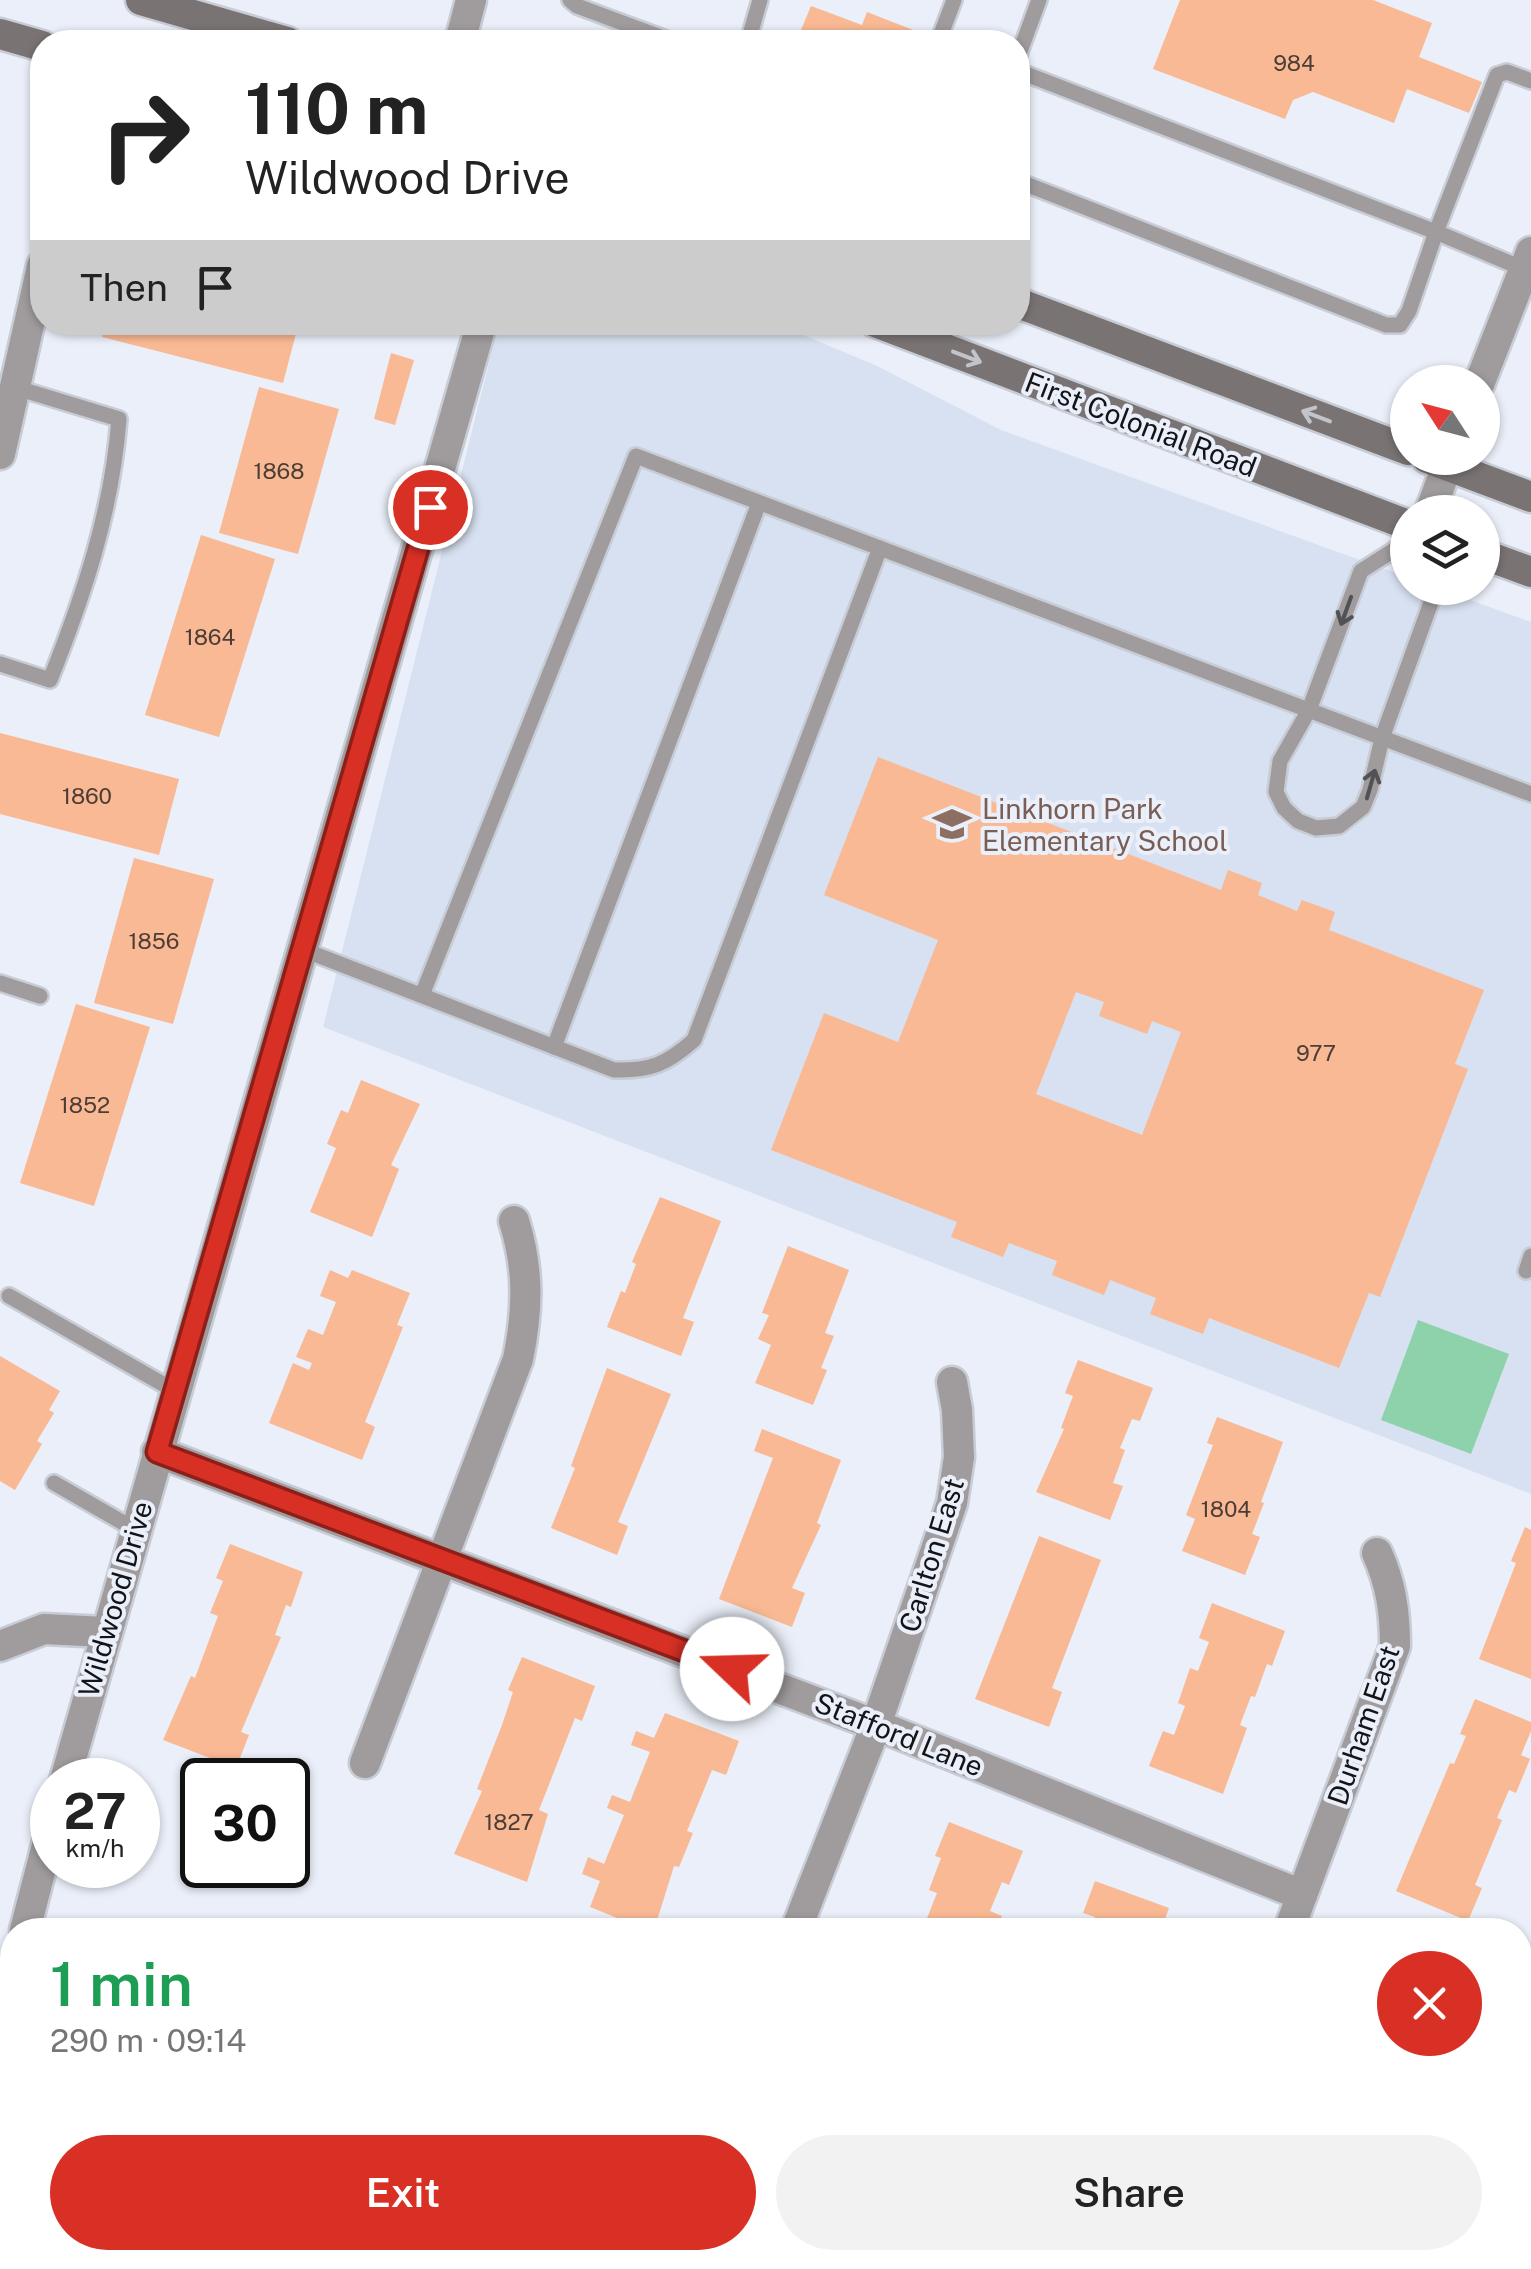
<!DOCTYPE html>
<html lang="en">
<head>
<meta charset="utf-8">
<style>
  :root { --surface:#fff; --page:#f2f2f2; --text:#222; --muted:#767676; --accent:#d93025 }
  body { margin:0; font-family:"Public Sans",sans-serif; background:var(--page); color:var(--text); height:100vh; display:flex; flex-direction:column; font-size:38px; white-space:nowrap }
  * { box-sizing:border-box; margin:0 }
  p { font-size:32px; color:var(--muted) }
  .icon { flex:none; width:55px; height:55px; fill:none; stroke:currentColor; stroke-width:2; stroke-linecap:round; stroke-linejoin:round }
  .map { position:relative; flex:1; overflow:hidden }
  .drawer { position:absolute; left:0px; top:1918px; width:1532px; height:352px; display:flex; flex-direction:column; background:var(--surface); border-radius:40px 40px 0 0; box-shadow:0 2px 8px #0004 }
  .drawer>* { flex:none }
  .hud { position:absolute; left:30px; top:30px; width:1000px; height:305px; border-radius:40px; box-shadow:0 2px 8px #0004; background:#fff; color:var(--text); overflow:hidden }
  .needle { width:65px; rotate:306deg }
  .tools { position:absolute; left:1390px; top:365px; display:grid; gap:20px }
  .tools a { display:grid; place-items:center; width:110px; height:110px; border-radius:50%; background:var(--surface); box-shadow:0 2px 8px #0004; font-size:50px }
  .speed { position:absolute; left:30px; top:1758px; display:flex; gap:20px; font-size:50px; font-weight:700; text-align:center }
  .speed>* { display:grid; place-content:center; width:130px; height:130px; border-radius:50%; background:var(--surface); box-shadow:0 2px 8px #0004; line-height:1 }
  .speed small { font-size:25px; font-weight:400 }
  .speed .limit { border:5px solid #111; border-radius:15px; background:#fff; color:#111 }
  .pin { position:absolute; display:grid; place-items:center; width:85px; height:85px; color:#fff; margin:-42px; border:5px solid #fff; border-radius:50%; box-shadow:0 2px 10px #0007 }
  .me { position:absolute; width:110px; margin:-55px; rotate:291deg; stroke-linejoin:round; filter:drop-shadow(0 0 8px #0008) }
  .turn { display:flex; align-items:center; gap:35px; height:210px; padding:0 50px; font-size:45px }
  .turn .icon { width:130px; height:130px; stroke-width:2.5 }
  .turn b { display:block; font-size:70px; line-height:85px }
  .then { display:flex; align-items:center; height:95px; padding:0 50px; background:#0003; gap:20px; font-size:38px }
  .round { display:grid; place-items:center; flex:none; width:105px; height:105px; border-radius:52px; background:var(--page) }
  .head { display:flex; align-items:center; justify-content:space-between; height:170px; padding:0 50px }
  h1 { font-size:60px; font-weight:600; line-height:75px; color:#1e9e55 }
  .button { display:flex; gap:20px; margin-top:auto; padding:20px 50px }
  .button a { flex:1; height:115px; border-radius:60px; background:var(--accent); color:#fff; font-size:40px; font-weight:600; line-height:115px; text-align:center }
  .button a+a { background:var(--page); color:var(--text) }
  .map>svg:first-child { display:block }
</style>
</head>
<body>
<div class="map">
<svg width="1531" height="2269" viewBox="0 0 1531 2269">
  <rect width="100%" height="100%" fill="#eaeff9"/>
  <polygon fill="#d8e1f1" points="499,323 775,323 877,366 1001,430 1407,577 1408,588 1437,588 1531,622 1531,1494 323,1027"/>
  <polygon fill="#8dd2ab" points="1418,1320 1509,1354 1471,1454 1381,1420"/>
  <g fill="#f9b994" fill-rule="evenodd">
    <polygon points="1180,0 1373,0 1432,23 1419,57 1482,82 1469,113 1407,89 1394,123 1313,92 1293,100 1285,119 1153,69"/>
    <polygon points="811,6 862,25 867,12 921,33 917,42 796,42"/>
    <polygon points="105,322 299,322 283,383 102,337"/>
    <polygon points="391,353 414,360 395,425 374,419"/>
    <polygon points="259,387 339,409 298,554 219,533"/>
    <polygon points="201,535 275,559 219,737 145,715"/>
    <polygon points="0,733 179,779 159,855 0,814"/>
    <path d="M878 757 1221 890 1228 870 1262 883 1258 895 1297 911 1302 900 1335 912 1329 930 1484 990 1455 1064 1468 1069 1380 1297 1369 1293 1339 1368 1209 1318 1203 1334 1150 1314 1156 1298 1110 1280 1104 1295 1052 1275 1057 1261 1009 1243 1003 1257 951 1237 957 1222 771 1150 824 1013 898 1042 938 940 824 895ZM1076 992 1104 1002 1099 1016 1147 1034 1152 1021 1181 1032 1142 1135 1036 1094Z"/>
    <polygon points="134,858 214,879 173,1024 94,1003"/>
    <polygon points="76,1004 150,1027 94,1206 20,1183"/>
    <polygon points="361,1080 420,1104 391,1165 399,1169 372,1237 310,1212 336,1148 327,1144 341,1110 348,1113"/>
    <polygon points="660,1197 721,1221 683,1318 694,1322 681,1356 607,1327 621,1291 625,1293 636,1264 632,1262"/>
    <polygon points="788,1246 849,1270 825,1333 834,1336 821,1368 827,1370 813,1405 755,1383 771,1345 758,1339 769,1315 762,1313"/>
    <polygon points="330,1270 348,1278 352,1270 410,1293 397,1325 403,1327 365,1422 375,1427 362,1460 269,1423 293,1363 309,1370 312,1363 296,1357 308,1329 323,1335 336,1302 320,1296"/>
    <polygon points="0,1356 60,1391 49,1410 54,1413 37,1441 42,1444 15,1490 0,1481"/>
    <polygon points="1078,1360 1153,1388 1140,1421 1132,1419 1120,1448 1125,1450 1113,1483 1123,1486 1110,1520 1036,1492 1064,1429 1061,1428 1073,1396 1065,1393"/>
    <polygon points="607,1368 671,1394 618,1522 628,1526 617,1555 551,1528 575,1468 571,1466"/>
    <polygon points="1217,1417 1283,1442 1261,1502 1264,1503 1252,1534 1260,1537 1245,1575 1182,1551 1195,1519 1186,1515 1213,1445 1207,1443"/>
    <polygon points="762,1429 841,1460 817,1523 821,1525 792,1588 805,1593 792,1627 719,1599 773,1458 754,1451"/>
    <polygon points="1525,1527 1531,1530 1531,1679 1479,1659 1516,1563 1511,1561"/>
    <polygon points="1039,1536 1101,1560 1052,1688 1062,1692 1049,1727 975,1699"/>
    <polygon points="230,1544 303,1572 291,1607 286,1605 275,1635 281,1637 241,1732 249,1735 236,1768 163,1740 191,1676 195,1678 218,1616 210,1613 223,1581 216,1578"/>
    <polygon points="1212,1603 1285,1631 1272,1666 1267,1664 1255,1697 1251,1696 1240,1725 1247,1728 1223,1794 1149,1766 1163,1731 1174,1735 1185,1706 1178,1703 1190,1668 1198,1671 1209,1642 1199,1638"/>
    <polygon points="522,1657 595,1686 582,1721 575,1718 539,1810 548,1814 527,1882 454,1854 482,1791 477,1789 502,1725 513,1692 508,1690"/>
    <polygon points="1475,1699 1531,1722 1531,1731 1521,1755 1530,1759 1516,1793 1509,1790 1497,1818 1502,1820 1475,1885 1482,1888 1468,1921 1396,1891 1450,1763 1454,1764 1466,1736 1460,1734"/>
    <polygon points="665,1713 739,1741 726,1775 712,1770 687,1831 693,1833 679,1867 674,1866 654,1930 647,1930 590,1907 600,1881 582,1874 588,1857 604,1864 624,1815 607,1808 612,1795 630,1802 650,1752 631,1745 636,1731 654,1738"/>
    <polygon points="949,1822 1023,1851 1009,1885 1002,1882 990,1911 1002,1916 996,1930 928,1930 924,1926 937,1893 929,1890 941,1858 935,1856"/>
    <polygon points="1095,1881 1169,1908 1161,1930 1091,1930 1095,1917 1083,1913"/>
    <polygon points="44,2258 87,2258 105,2265 103,2269 40,2269"/>
    <polygon points="809,2258 884,2258 879,2269 805,2269"/>
    <polygon points="942,2258 1016,2258 1011,2269 938,2269"/>
  </g>
  <g fill="none" stroke-linecap="round" stroke-linejoin="round">
    <g stroke="#c7ccd5" stroke-width="20">
      <g id="lane">
        <polyline points="570,0 577,6 674,42"/>
        <polyline points="748,42 760,0"/>
        <polyline points="938,42 954,0"/>
        <polyline points="1018,57 1039,0"/>
        <polyline points="1018,71 1436,232 1409,311 1400,325 1386,325 1018,181"/>
        <polyline points="1524,269 1436,232 1497,75 1507,72 1531,81"/>
        <polyline points="1408,541 1361,571 1309,710 1280,761 1276,792 1284,808 1298,821 1316,828 1339,826 1363,807 1370,790 1382,738 1433,597 1432,588"/>
        <path d="M0 664 50 680C84 595 112 511 119 419L17 388"/>
        <path d="M304 950 614 1070C651 1071 667 1064 694 1040L880 548"/>
        <polyline points="0,983 40,996"/>
        <polyline points="422,995 636,456 1531,794"/>
        <polyline points="554,1047 759,503"/>
        <polyline points="1526,1271 1531,1256"/>
        <polyline points="9,1296 175,1391"/>
        <polyline points="54,1483 134,1529"/>
      </g>
    </g>
    <g stroke="#c7ccd5" stroke-width="35">
      <g id="street">
        <polyline points="460,42 471,0"/>
        <polyline points="1480,382 1531,252"/>
        <polyline points="0,454 42,266"/>
        <polyline points="1430,512 1450,458"/>
        <polyline points="157,1452 876,1725 1302,1895"/>
        <polyline points="0,1646 44,1629 105,1632"/>
        <path d="M365 1763 518 1359C528 1310 529 1269 514 1221"/>
        <polyline points="65,1780 482,322"/>
        <polyline points="25,1930 52,1826"/>
        <polyline points="796,1930 876,1725 952,1503 959,1457 957,1410 952,1382"/>
        <path d="M1289 1930 1395 1646C1395 1612 1391 1584 1377 1553"/>
        <polyline points="0,2023 12,1976"/>
        <polyline points="0,2105 12,2110"/>
        <polyline points="377,2258 406,2269"/>
        <polyline points="200,2269 205,2258"/>
        <polyline points="267,2269 272,2258"/>
        <polyline points="651,2269 655,2258"/>
        <polyline points="725,2269 729,2258"/>
        <polyline points="1110,2269 1114,2258"/>
      </g>
    </g>
    <g stroke="#c7ccd5" stroke-width="35">
      <g id="secondary">
        <polyline points="141,0 287,42"/>
        <polyline points="0,34 42,46"/>
        <polyline points="1018,303 1408,450"/>
        <polyline points="875,322 1408,525"/>
        <polyline points="1427,458 1531,497"/>
        <polyline points="1482,554 1531,572"/>
      </g>
    </g>
    <use href="#lane" stroke="#a09b9c" stroke-width="15"/>
    <use href="#street" stroke="#a09b9c" stroke-width="30"/>
    <use href="#secondary" stroke="#7a7374" stroke-width="30"/>
  </g>
  <defs><path id="oneway-shaft" d="M-6 0H5M1.5-3L5.5 0L1.5 3" fill="none" stroke-width="1.6" stroke-linecap="round" stroke-linejoin="round" transform="scale(2.5)"/></defs>
  <g stroke="#c3c4ca">
    <use href="#oneway-shaft" transform="translate(967 357) rotate(21)"/>
    <use href="#oneway-shaft" transform="translate(1316 416) rotate(-159)"/>
  </g>
  <g stroke="#525153">
    <use href="#oneway-shaft" transform="translate(1346 611) rotate(110)"/>
    <use href="#oneway-shaft" transform="translate(1371 784) rotate(-74)"/>
  </g>
  <g fill="none" stroke-linecap="round" stroke-linejoin="round">
    <g stroke="#8d1f18" stroke-width="25">
      <polyline id="route" points="430,507 157,1452 732,1669"/>
    </g>
    <use href="#route" stroke="#d93025" stroke-width="18"/>
  </g>
  <defs>
    <g id="school-bare" transform="scale(3)"><path d="M0-5L7-2L0 1L-7-2ZM-4 1L0 2.5L4 1V4Q0 6-4 4Z" fill="#8d6e63" stroke="#eaeff9" stroke-width="2.5" paint-order="stroke"/></g>
  </defs>
  <g fill-rule="evenodd">
    <use href="#school-bare" x="952" y="824"/>
  </g>
  <g text-anchor="middle" dominant-baseline="central" stroke-width="8" stroke-linejoin="round" paint-order="stroke">
    <g font-size="22" fill="#4c3d36">
      <text x="1294" y="63">984</text>
      <text x="279" y="471">1868</text>
      <text x="210" y="637">1864</text>
      <text x="87" y="796">1860</text>
      <text x="154" y="941">1856</text>
      <text x="1316" y="1053">977</text>
      <text x="85" y="1105">1852</text>
      <text x="1226" y="1509">1804</text>
      <text x="509" y="1822">1827</text>
    </g>
    <g font-size="28" fill="#121417" stroke="#eaeff9">
      <text transform="translate(1141 424) rotate(21)">First Colonial Road</text>
      <text transform="translate(931 1555) rotate(-73)">Carlton East</text>
      <text transform="translate(115 1599) rotate(-74)">Wildwood Drive</text>
      <text transform="translate(1363 1725) rotate(-71)">Durham East</text>
      <text transform="translate(899 1734) rotate(22)">Stafford Lane</text>
    </g>
    <g font-size="28" fill="#785e54" stroke="#eaeff9" text-anchor="start">
      <text x="982" y="808">Linkhorn Park<tspan x="982" dy="32">Elementary School</tspan></text>
    </g>
  </g>
</svg>
<div class="tools">
<a><svg class="needle" viewBox="-14 -14 28 28"><path d="M0-13l5 13h-10z" fill="#e53935"/><path d="M0 13l5-13h-10z" fill="#767676"/></svg></a>
<a><svg class="icon" aria-label="layers" viewBox="0 0 24 24"><path d="M12 4l9 5-9 5-9-5zM3 14l9 5 9-5"/></svg></a>
</div>
<div class="speed"><div>27<small>km/h</small></div><div class="limit">30</div></div>
<div class="pin" style="left:430px;top:507px;background:#d93025"><svg class="icon" aria-label="arrive" viewBox="0 0 24 24"><path d="M6 21V4h12l-3 4 3 4H6"/></svg></div>
<svg class="me" style="left:732px;top:1669px" viewBox="-20 -20 40 40"><circle r="19" fill="#fff"/><path d="M0-13L10 11 0 6-10 11z" fill="#d93025"/></svg>
<div class="hud">
<div class="turn"><svg class="icon" aria-label="right" viewBox="0 0 24 24"><path d="M7 20v-9h11M14 6l5 5-5 5"/></svg><div><b>110 m</b>Wildwood Drive</div></div>
<div class="then">Then<svg class="icon" aria-label="arrive" viewBox="0 0 24 24"><path d="M6 21V4h12l-3 4 3 4H6"/></svg></div>
</div>
<section class="drawer">
<div class="head"><div><h1>1 min</h1><p>290 m · 09:14</p></div><a class="round" style="background:#d93025;color:#fff"><svg class="icon" aria-label="close" viewBox="0 0 24 24"><path d="M6 6l12 12M18 6L6 18"/></svg></a></div>
<div class="button"><a>Exit</a><a>Share</a></div>
</section>
</div>
</body>
</html>
